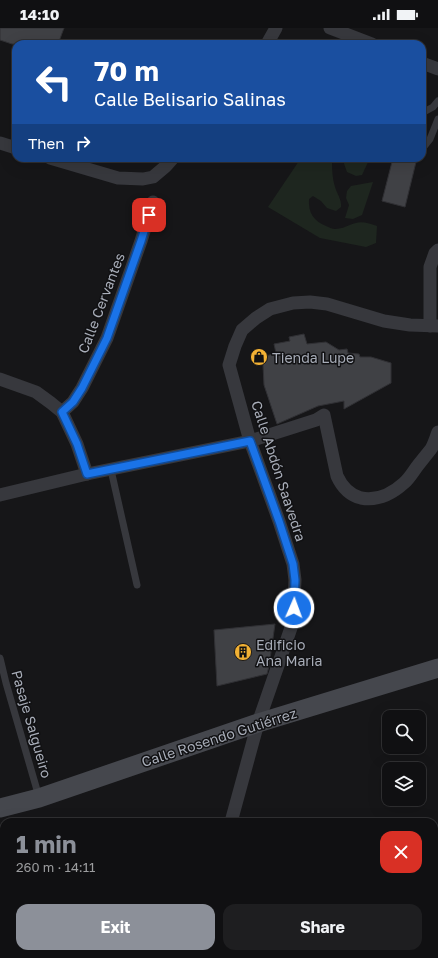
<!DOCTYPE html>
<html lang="en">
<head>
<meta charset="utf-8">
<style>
  :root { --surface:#101012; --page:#1e1e20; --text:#f1f3f6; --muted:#9c9d9f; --line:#303032; --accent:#8c9099 }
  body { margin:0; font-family:"Golos Text",sans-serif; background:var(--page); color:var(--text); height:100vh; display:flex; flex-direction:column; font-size:15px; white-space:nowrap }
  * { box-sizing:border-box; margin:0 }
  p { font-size:13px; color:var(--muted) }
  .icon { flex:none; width:22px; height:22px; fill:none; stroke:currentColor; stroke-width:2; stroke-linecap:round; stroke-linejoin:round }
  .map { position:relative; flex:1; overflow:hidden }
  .drawer { position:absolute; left:0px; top:790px; width:438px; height:140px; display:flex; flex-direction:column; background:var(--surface); border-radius:12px 12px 0 0; box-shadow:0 4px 16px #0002,0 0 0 1px var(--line) }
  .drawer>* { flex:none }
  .hud { position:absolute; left:12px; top:12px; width:414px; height:122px; border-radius:12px; box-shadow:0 4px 16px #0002,0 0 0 1px var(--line); background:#1a4fa0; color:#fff; overflow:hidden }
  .controls { position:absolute; left:382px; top:682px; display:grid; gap:8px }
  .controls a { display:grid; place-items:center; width:44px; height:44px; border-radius:8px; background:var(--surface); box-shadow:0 4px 16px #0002,0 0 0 1px var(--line); font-size:20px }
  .pin { position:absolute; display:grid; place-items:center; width:34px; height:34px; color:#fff; margin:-17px; border-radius:8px; box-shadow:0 2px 6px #0006 }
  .me { position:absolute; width:44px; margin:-22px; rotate:2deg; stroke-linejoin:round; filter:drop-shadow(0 0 3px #0008) }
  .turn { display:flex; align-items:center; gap:14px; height:84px; padding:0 16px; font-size:18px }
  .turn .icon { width:52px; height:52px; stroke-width:2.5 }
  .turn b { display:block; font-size:28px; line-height:34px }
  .then { display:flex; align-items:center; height:38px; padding:0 16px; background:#0003; gap:8px; font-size:15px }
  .round { display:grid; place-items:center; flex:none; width:42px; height:42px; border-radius:12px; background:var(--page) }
  .summary { display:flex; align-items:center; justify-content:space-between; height:68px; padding:0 16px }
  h1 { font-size:24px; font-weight:700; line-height:30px; color:var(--accent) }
  .button { display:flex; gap:8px; margin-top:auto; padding:8px 16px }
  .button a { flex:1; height:46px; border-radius:12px; background:var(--accent); color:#fff; font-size:16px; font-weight:700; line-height:46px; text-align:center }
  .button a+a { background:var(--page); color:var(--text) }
  .status { display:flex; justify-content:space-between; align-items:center; height:28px; padding:0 20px; background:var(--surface); direction:ltr }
  .status svg { height:11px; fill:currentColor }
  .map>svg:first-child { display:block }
</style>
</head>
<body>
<div class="status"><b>14:10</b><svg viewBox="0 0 49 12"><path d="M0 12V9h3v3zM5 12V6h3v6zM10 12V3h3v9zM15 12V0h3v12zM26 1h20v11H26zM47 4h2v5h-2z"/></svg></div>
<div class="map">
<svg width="438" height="930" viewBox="0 0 438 930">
  <rect width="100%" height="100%" fill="#161618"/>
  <g fill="#1e261f">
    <path d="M301 130H332C332 139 332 149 335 159 337 166 342 172 341 179L336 183 327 180 321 173 313 168 309 171C308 185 314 193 326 198 329 199 332 201 335 201 343 201 348 197 356 195 362 193 371 196 377 198L376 215 366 219 320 210 268 179Z"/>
    <polygon points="342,130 370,130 362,147 356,148 347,144"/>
    <polygon points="373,154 362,187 353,191 345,190 349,177 346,170 347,163 351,158"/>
  </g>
  <g fill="#404145" stroke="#303034">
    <polygon points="0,0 64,0 58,16 12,16 0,12"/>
    <polygon points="393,130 400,130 416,134 405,179 382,173"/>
    <polygon points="304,306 307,316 326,314 339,322 347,321 348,325 359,326 360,329 371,329 391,335 391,355 344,381 344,373 318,378 277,396 264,357 263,337 266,328 276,325 274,316 290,313 289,309"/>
    <polygon points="275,596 269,638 267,646 217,658 214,602"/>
  </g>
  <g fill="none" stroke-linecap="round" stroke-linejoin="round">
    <g stroke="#37383d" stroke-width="7">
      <polyline points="422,85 433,79 438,73"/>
      <polyline points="422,121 430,111 438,91"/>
      <polyline points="111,442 137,557"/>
      <polyline points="0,630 6,655 39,769"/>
    </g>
    <g stroke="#37383d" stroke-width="13">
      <polyline points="330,0 372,16"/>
      <polyline points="267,16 276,0"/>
      <polyline points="422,35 438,41"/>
      <polyline points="0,115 16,120"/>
      <polyline points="50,130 118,150 143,151 153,149 166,138 173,130"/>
      <polyline points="430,298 430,239 435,225 438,222"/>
      <polyline points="0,351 36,364 51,375 62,384 77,416 87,446"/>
      <polyline points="62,384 73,374 82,360 107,310 141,213 153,174"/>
      <path d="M0 467 87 446 250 413 316 392 324 387 337 448C342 459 349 467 361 470 377 473 392 466 404 455 410 450 414 442 419 436 423 431 427 426 431 421 434 416 436 409 438 404"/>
      <polyline points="231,794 258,695 293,594 295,552 293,536 279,493 250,413 229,337 235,318 242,302 256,290 270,281 293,275 310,274 327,276 384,293 410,297 438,298"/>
      <polyline points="434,904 438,904"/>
      <polyline points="194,930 195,926"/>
      <polyline points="331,930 342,926"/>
    </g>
    <polyline stroke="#45474d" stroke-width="19" points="0,780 39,770 258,695 438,640"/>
  </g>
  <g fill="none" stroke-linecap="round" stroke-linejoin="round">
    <g stroke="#114b97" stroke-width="10">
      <polyline id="route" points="149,187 141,213 107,310 82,360 73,374 62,384 77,416 87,446 250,413 279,493 293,536 295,552 294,580"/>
    </g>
    <use href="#route" stroke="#1a73e8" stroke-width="7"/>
  </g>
  <defs>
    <g id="shop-disc" transform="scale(0.9)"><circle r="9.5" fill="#f2b134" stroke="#111113"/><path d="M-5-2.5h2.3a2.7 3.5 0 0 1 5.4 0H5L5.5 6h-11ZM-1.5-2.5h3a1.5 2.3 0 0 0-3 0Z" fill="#111"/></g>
    <g id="building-disc" transform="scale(0.9)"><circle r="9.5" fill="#f2b134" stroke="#111113"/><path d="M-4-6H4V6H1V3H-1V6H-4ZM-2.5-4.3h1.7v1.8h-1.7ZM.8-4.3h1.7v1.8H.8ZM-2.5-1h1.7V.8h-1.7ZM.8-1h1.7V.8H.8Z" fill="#111"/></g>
  </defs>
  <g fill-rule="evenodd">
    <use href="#shop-disc" x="259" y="329"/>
    <use href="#building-disc" x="243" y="624"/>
  </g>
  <g text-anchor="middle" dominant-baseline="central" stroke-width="3" stroke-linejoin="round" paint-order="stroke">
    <g font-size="14" fill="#a8adb8" stroke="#111113">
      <text transform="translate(101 275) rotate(-69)">Calle Cervantes</text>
      <text transform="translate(279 443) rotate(72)">Calle Abdón Saavedra</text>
      <text transform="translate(32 696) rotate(74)">Pasaje Salgueiro</text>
      <text transform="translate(219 709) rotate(-18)">Calle Rosendo Gutiérrez</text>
    </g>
    <g font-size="14" fill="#a8adb8" stroke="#111113" text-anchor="start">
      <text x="272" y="329">Tienda Lupe</text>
      <text x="256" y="616">Edificio<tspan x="256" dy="16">Ana Maria</tspan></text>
    </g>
  </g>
</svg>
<div class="controls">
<a><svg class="icon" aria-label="search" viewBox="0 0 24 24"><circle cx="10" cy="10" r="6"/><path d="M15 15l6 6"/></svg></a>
<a><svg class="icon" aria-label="layers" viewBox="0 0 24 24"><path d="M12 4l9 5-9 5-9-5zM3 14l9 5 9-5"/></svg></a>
</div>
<div class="pin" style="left:149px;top:187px;background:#d93025"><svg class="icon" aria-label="arrive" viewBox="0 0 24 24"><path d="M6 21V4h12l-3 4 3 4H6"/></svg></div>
<svg class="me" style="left:294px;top:580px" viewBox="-20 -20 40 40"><circle r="17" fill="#1a73e8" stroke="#fff" stroke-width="3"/><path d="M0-11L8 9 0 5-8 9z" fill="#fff"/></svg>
<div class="hud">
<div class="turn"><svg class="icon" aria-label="left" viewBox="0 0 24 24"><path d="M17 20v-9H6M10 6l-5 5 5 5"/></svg><div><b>70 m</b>Calle Belisario Salinas</div></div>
<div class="then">Then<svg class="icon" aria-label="right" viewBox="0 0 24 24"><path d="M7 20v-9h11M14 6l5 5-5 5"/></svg></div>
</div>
<section class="drawer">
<div class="summary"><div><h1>1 min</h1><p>260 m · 14:11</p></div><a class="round" style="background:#d93025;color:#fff"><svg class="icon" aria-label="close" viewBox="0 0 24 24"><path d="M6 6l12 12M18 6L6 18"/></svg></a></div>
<div class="button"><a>Exit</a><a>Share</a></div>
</section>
</div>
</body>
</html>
